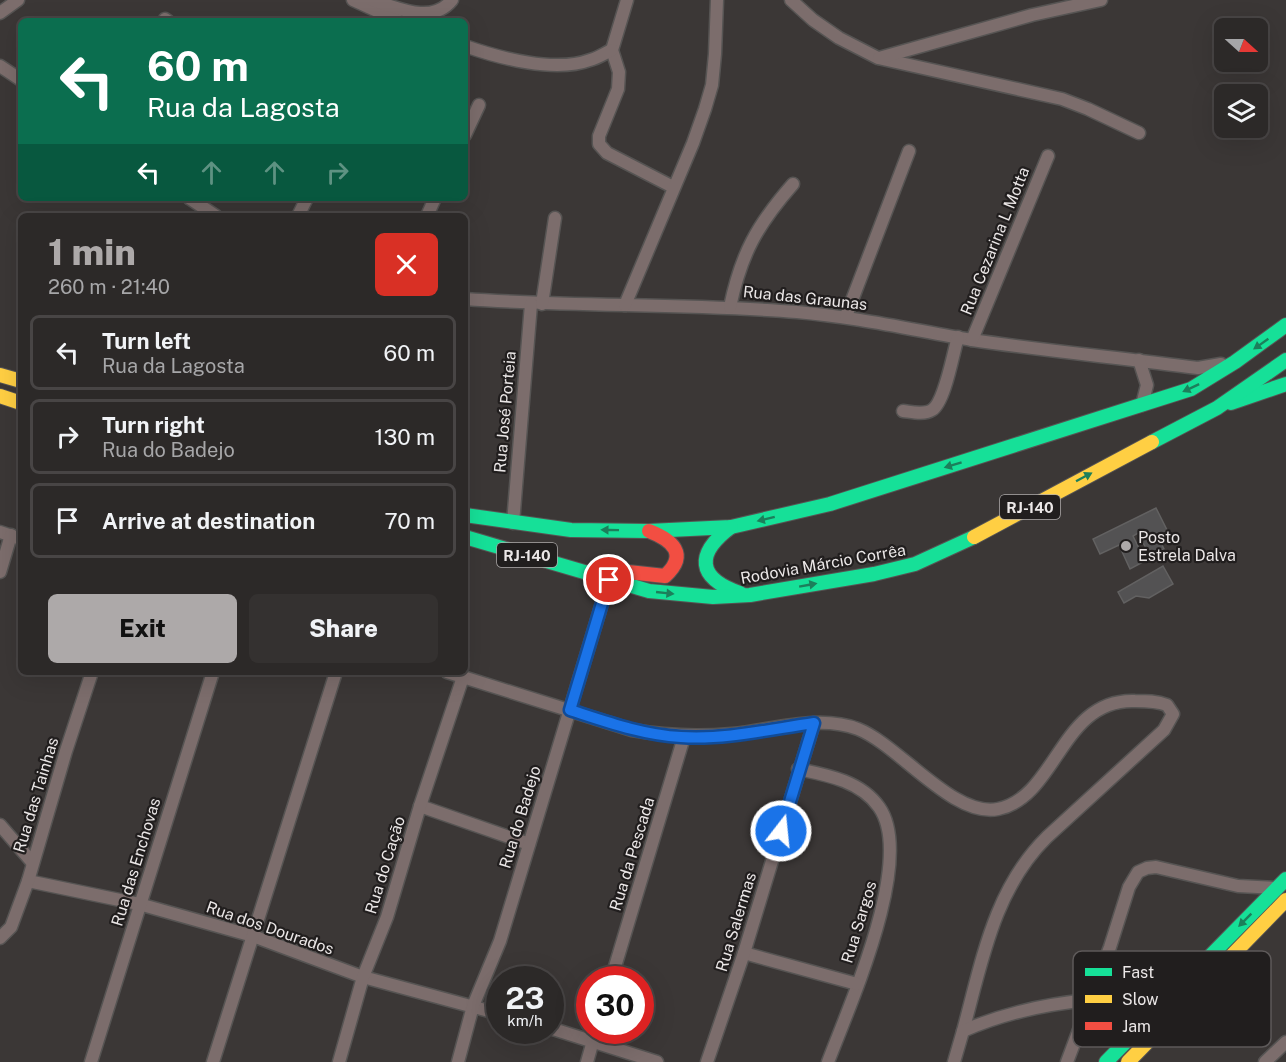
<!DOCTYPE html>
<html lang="en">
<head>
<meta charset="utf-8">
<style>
  :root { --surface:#2c2928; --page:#343130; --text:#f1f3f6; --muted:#a6a6a8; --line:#484545; --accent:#ada9a9 }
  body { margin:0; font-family:"Public Sans",sans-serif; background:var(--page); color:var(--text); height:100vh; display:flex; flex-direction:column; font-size:22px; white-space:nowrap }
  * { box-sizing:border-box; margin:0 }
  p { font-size:20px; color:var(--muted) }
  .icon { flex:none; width:33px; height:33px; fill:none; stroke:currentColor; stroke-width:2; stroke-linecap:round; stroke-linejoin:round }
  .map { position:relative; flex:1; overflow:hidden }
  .details { position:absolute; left:18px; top:213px; width:450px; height:462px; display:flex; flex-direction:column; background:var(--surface); border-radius:9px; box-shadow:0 6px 24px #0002,0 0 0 2px var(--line) }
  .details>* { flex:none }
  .top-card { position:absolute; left:18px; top:18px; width:450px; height:183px; border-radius:9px; box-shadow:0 6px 24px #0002,0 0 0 2px var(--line); background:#0b6e4f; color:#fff; overflow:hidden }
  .needle { width:39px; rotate:111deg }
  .fabs { position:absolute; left:1214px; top:18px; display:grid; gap:12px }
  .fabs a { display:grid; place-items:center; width:54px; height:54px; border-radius:9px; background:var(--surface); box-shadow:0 6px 24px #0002,0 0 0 2px var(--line); font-size:30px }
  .speed { position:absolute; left:486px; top:966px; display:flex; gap:12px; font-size:30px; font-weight:700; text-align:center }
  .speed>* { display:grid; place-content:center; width:78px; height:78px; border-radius:50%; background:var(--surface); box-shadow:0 6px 24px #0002,0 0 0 2px var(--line); line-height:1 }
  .speed small { font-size:15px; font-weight:400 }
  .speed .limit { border:9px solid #d22; background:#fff; color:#111 }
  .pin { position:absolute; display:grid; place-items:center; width:51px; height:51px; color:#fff; margin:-26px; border:3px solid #fff; border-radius:50%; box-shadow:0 2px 6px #0007 }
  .me { position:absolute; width:66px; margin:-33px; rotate:16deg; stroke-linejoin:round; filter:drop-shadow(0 0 4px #0008) }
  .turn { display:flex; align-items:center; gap:21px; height:126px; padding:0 30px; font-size:27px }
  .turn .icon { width:78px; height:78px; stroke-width:2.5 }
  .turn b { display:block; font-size:42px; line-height:51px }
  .lanes { display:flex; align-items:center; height:57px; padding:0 30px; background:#0003; justify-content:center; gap:30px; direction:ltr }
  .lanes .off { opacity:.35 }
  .round { display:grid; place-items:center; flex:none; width:63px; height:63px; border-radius:9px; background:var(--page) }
  .headline { display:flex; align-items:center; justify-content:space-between; height:102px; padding:0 30px }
  h1 { font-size:36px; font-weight:800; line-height:45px; color:var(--accent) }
  .primary-button { display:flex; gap:12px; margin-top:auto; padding:12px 30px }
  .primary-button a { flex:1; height:69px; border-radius:9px; background:var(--accent); color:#111; font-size:24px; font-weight:800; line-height:69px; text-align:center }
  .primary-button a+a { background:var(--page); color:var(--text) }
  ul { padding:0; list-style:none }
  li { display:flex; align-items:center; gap:18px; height:75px; margin:0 12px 9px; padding:0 18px; border:3px solid var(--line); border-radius:9px }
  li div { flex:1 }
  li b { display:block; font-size:22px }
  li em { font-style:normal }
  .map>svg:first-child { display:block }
</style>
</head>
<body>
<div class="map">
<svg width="1286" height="1062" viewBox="0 0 1286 1062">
  <rect width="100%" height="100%" fill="#3b3736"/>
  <g fill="#535253" stroke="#626161" stroke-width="1.5">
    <polygon points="1156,508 1168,532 1158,537 1164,549 1150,556 1138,533 1133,536 1145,561 1130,569 1119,545 1100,554 1093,539"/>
    <polygon points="1163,566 1173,584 1149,598 1136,596 1124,603 1118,592"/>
  </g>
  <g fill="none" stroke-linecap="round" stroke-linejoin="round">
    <g stroke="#565453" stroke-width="15">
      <g id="street">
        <polyline points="353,0 399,21"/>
        <path d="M372 0C398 8 432 25 452 0"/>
        <polyline points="627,0 612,50 619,72 618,89 599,136 599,144 607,153 673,187"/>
        <polyline points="791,0 813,20 839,38 878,58 1062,99 1088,109 1139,133"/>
        <polyline points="0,13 18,0"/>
        <polyline points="165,19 168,21"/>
        <path d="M465 46C499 58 555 73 590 60 598 58 605 53 612 50"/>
        <polyline points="879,58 1032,15 1101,0"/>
        <polyline points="0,66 21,80"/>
        <polyline points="465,135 479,105"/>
        <polyline points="189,198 216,216"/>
        <polyline points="298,216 307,198"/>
        <polyline points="427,216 435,198"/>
        <path d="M465 299C575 307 686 303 797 312 856 317 913 330 972 340 1047 351 1123 358 1198 368L1221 364"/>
        <polyline points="542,304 555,218"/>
        <polyline points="625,305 693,143 705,109 712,85 715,54 717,0"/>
        <path d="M730 307C741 254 757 225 793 184"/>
        <polyline points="846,316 909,151"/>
        <polyline points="972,340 1048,156"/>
        <polyline points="1139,360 1147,385 1142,405"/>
        <path d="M903 411C912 412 924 415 932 410 945 402 953 353 958 337"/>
        <polyline points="513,523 531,304"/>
        <polyline points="0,532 21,539"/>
        <polyline points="0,572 11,535"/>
        <path d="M447 672 632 730C666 736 697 737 732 734 772 730 819 714 858 729 899 745 953 818 998 809 1057 797 1061 698 1135 701 1146 701 1157 701 1167 705L1173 714 1164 730 1047 837C994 889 982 961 963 1031"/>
        <path d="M798 769C827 775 861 781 879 807 916 859 849 1006 828 1062"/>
        <polyline points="420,806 529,844"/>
        <polyline points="0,825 32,862"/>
        <polyline points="28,881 139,904 253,936 363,977 500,1014"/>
        <polyline points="0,938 11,927 28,881 66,751 92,672"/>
        <polyline points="744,953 857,984"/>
        <polyline points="611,980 684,737"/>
        <polyline points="550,1028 657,1062"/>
        <polyline points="91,1062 213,672"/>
        <polyline points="213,1062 336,672"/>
        <polyline points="339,1062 363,977 387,917 420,806 463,677"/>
        <polyline points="458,1062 473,1006 500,941 609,580"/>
        <polyline points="587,1062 596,1030"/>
        <polyline points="707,1062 744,953 814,723"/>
        <path d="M954 1062 963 1031C1004 1013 1045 1004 1090 1000"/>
        <polyline points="1067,1062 1110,947 1129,887 1138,872 1147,868 1156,867 1238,886 1277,888"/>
        <polyline points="1265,1062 1286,1042"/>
      </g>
    </g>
    <g stroke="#565453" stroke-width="16">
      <g id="fast">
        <polyline points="1231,403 1286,384"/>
        <polyline points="1152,442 1217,408 1286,360"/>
        <polyline points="465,515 571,530 649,531 731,527 830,504 1191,389 1235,362 1286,325"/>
        <path d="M731 527C695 554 697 578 740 593"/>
        <polyline points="465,537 649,591 713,597 750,595 874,574 915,564 974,537"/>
        <polyline points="1106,1062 1286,879"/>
      </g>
    </g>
    <g stroke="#565453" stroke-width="16">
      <g id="slow">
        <polyline points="0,375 21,381"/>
        <polyline points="0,396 21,403"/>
        <polyline points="974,537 1152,442"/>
        <polyline points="1128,1062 1286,900"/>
      </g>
    </g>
    <g stroke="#565453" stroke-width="16">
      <path id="jam" d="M628 572 665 576C689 554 672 540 649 531"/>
    </g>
    <use href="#street" stroke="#7c6d6c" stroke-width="12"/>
    <use href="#fast" stroke="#16e098" stroke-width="14"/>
    <use href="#slow" stroke="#ffcf43" stroke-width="14"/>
    <use href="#jam" stroke="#f24e42" stroke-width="14"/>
  </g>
  <defs><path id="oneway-solid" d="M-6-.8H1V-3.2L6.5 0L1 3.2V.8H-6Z" transform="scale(1.5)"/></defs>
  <g fill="#1c7f5b">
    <use href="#oneway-solid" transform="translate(1261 344) rotate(145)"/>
    <use href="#oneway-solid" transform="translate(1191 388) rotate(155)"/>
    <use href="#oneway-solid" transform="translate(953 465) rotate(163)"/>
    <use href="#oneway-solid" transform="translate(1084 477) rotate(-28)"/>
    <use href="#oneway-solid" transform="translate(766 519) rotate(166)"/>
    <use href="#oneway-solid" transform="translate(610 530) rotate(-179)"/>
    <use href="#oneway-solid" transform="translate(808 585) rotate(-10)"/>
    <use href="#oneway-solid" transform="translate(665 593) rotate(6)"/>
    <use href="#oneway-solid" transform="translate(1245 920) rotate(135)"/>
  </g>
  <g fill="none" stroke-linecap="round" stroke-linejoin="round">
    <g stroke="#114b97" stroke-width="15">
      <path id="route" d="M609 580 570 710C607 722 643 735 681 737 725 740 771 729 814 723L781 831"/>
    </g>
    <use href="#route" stroke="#1a73e8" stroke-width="10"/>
  </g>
  <circle fill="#ada9a9" stroke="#211e1e" stroke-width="2" cx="1126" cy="546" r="6"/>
  <g text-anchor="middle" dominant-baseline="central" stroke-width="4.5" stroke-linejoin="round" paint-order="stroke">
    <g fill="#211e1e" stroke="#aeabab" stroke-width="1.5">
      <rect x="1000" y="495" width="60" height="24" rx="4.5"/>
      <rect x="497" y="543" width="60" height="24" rx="4.5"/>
    </g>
    <g font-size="15" font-weight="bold" fill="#ebe7e7">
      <text x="1030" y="507">RJ-140</text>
      <text x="527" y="555">RJ-140</text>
    </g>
    <g font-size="16" fill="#ebe7e7" stroke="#211e1e">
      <text transform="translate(995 241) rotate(-68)">Rua Cezarina L Motta</text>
      <text transform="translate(805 298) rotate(6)">Rua das Graunas</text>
      <text transform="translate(505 412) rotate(-85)">Rua José Porteia</text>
      <text transform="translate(823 564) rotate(-10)">Rodovia Márcio Corrêa</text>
      <text transform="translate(36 795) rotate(-73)">Rua das Tainhas</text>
      <text transform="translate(520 817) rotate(-73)">Rua do Badejo</text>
      <text transform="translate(632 854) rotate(-73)">Rua da Pescada</text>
      <text transform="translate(136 862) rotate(-73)">Rua das Enchovas</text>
      <text transform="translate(385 865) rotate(-73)">Rua do Cação</text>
      <text transform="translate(736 922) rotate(-73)">Rua Salermas</text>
      <text transform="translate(859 922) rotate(-73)">Rua Sargos</text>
      <text transform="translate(270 928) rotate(19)">Rua dos Dourados</text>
    </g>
    <g font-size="16" fill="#ebe7e7" stroke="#211e1e" text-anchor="start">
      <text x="1138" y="537">Posto<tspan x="1138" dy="18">Estrela Dalva</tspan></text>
    </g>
  </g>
  <rect x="1073" y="951" width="198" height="96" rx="9" fill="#211e1e" stroke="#5e5a5a" stroke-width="1.5"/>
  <rect x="1085" y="968" width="27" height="8" fill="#16e098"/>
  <rect x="1085" y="995" width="27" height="8" fill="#ffcf43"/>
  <rect x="1085" y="1022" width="27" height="8" fill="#f24e42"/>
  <g font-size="16" fill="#ebe7e7">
    <text x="1122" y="978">Fast</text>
    <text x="1122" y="1005">Slow</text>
    <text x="1122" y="1032">Jam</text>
  </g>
</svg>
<div class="fabs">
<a><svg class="needle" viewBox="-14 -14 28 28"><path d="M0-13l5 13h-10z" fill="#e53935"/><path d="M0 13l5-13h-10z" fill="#a6a6a8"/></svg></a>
<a><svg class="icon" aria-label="layers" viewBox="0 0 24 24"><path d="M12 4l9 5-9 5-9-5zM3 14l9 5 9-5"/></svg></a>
</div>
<div class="speed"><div>23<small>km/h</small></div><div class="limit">30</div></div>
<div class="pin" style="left:609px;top:580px;background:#d93025"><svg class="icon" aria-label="arrive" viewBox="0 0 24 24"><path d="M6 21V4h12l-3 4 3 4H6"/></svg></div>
<svg class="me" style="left:781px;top:831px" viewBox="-20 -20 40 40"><circle r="17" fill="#1a73e8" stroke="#fff" stroke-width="3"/><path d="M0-11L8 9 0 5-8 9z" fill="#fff"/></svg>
<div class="top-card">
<div class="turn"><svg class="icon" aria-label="left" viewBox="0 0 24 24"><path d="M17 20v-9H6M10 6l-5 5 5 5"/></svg><div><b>60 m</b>Rua da Lagosta</div></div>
<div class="lanes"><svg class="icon" aria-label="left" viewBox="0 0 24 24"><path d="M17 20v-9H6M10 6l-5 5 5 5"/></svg><svg class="icon off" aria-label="ahead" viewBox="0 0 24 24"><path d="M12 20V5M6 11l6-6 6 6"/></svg><svg class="icon off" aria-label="ahead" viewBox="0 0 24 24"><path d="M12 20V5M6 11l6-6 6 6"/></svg><svg class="icon off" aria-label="right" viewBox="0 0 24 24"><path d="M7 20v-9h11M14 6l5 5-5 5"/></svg></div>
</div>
<section class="details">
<div class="headline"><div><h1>1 min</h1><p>260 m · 21:40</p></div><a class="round" style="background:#d93025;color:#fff"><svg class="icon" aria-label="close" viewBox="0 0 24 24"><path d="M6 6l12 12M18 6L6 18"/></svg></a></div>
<ul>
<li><svg class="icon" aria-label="left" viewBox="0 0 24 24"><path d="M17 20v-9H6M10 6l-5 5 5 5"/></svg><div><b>Turn left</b><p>Rua da Lagosta</p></div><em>60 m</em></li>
<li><svg class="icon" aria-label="right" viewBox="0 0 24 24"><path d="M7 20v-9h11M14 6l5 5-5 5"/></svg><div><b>Turn right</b><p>Rua do Badejo</p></div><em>130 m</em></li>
<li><svg class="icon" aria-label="arrive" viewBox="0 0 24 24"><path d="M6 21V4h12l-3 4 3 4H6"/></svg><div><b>Arrive at destination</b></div><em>70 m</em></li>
</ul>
<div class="primary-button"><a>Exit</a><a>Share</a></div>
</section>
</div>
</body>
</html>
